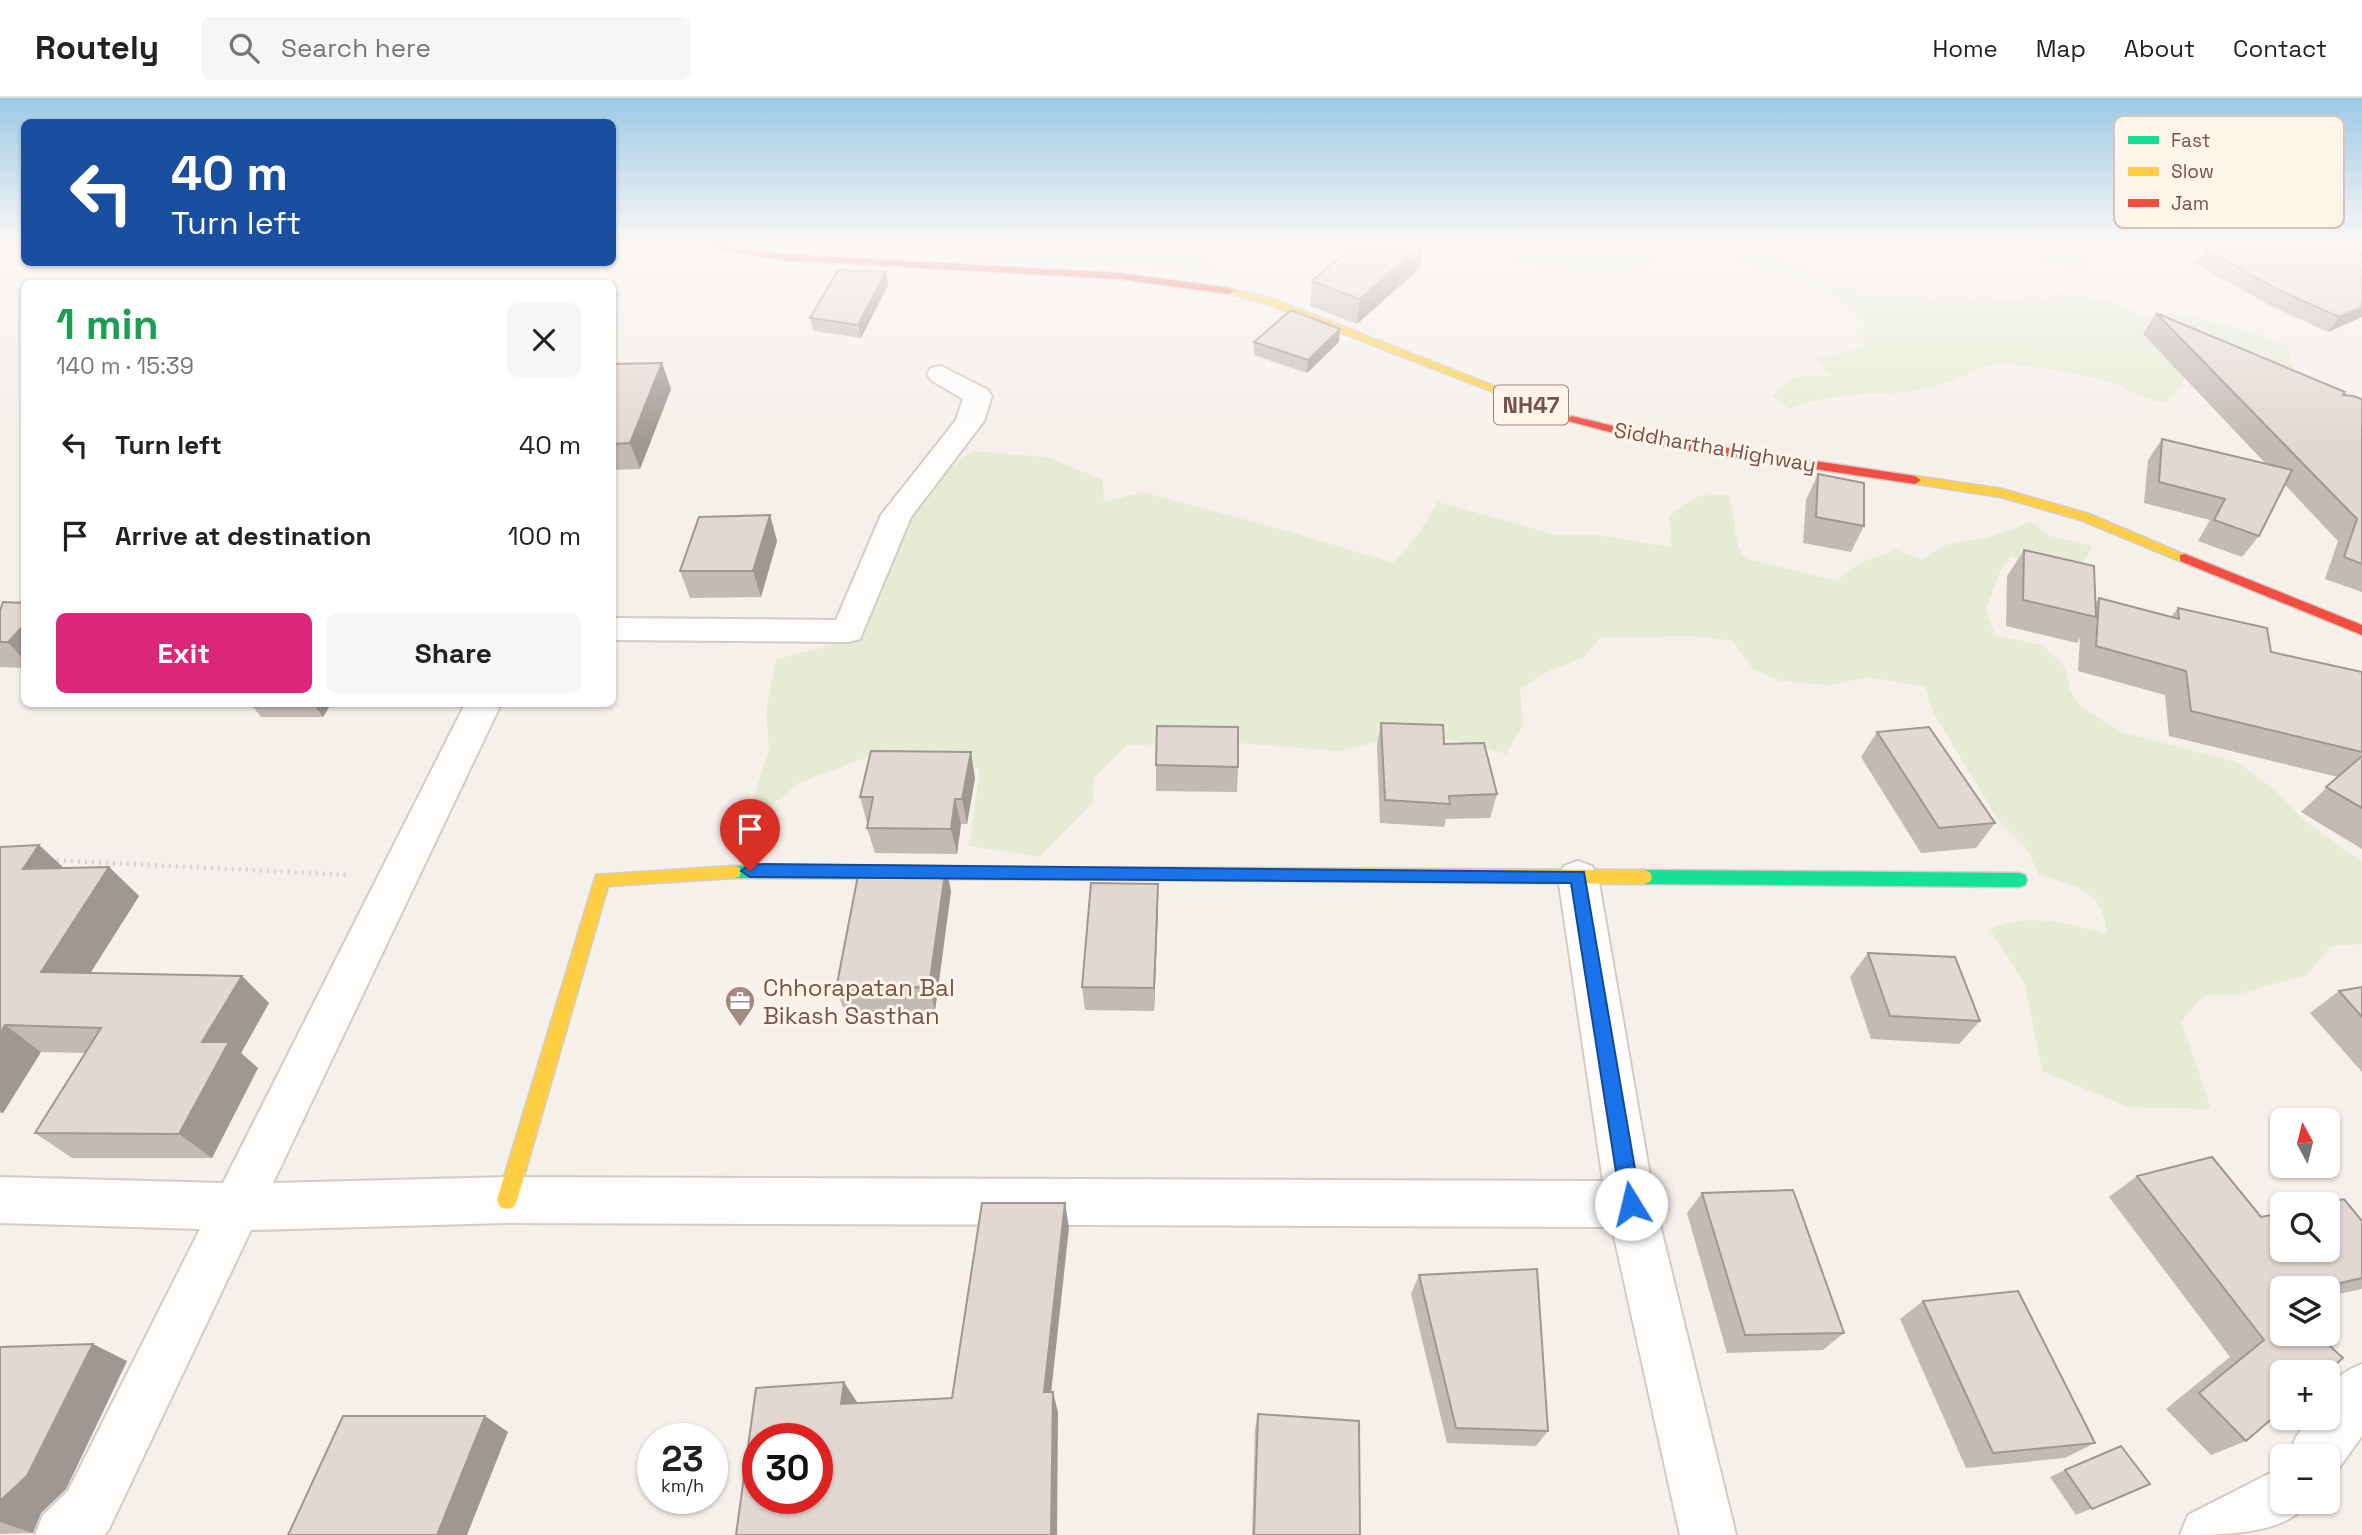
<!DOCTYPE html>
<html lang="en">
<head>
<meta charset="utf-8">
<style>
  :root { --surface:#fff; --page:#f6f6f6; --text:#222; --muted:#767676; --line:#e0e0e0; --accent:#db2777 }
  body { margin:0; font-family:"Space Grotesk",sans-serif; background:var(--page); color:var(--text); height:100vh; display:flex; flex-direction:column; font-size:26px; white-space:nowrap }
  * { box-sizing:border-box; margin:0 }
  p { font-size:23px; color:var(--muted) }
  .icon { flex:none; width:38px; height:38px; fill:none; stroke:currentColor; stroke-width:2; stroke-linecap:round; stroke-linejoin:round }
  .map { position:relative; flex:1; overflow:hidden }
  .drawer { position:absolute; left:21px; top:182px; width:595px; height:427px; display:flex; flex-direction:column; background:var(--surface); border-radius:10px; box-shadow:0 2px 5px #0004 }
  .drawer>* { flex:none }
  .guide { position:absolute; left:21px; top:21px; width:595px; height:147px; border-radius:10px; box-shadow:0 2px 5px #0004; background:#1a4fa0; color:#fff; overflow:hidden }
  .needle { width:46px; rotate:353deg }
  .buttons { position:absolute; left:2270px; top:1010px; display:grid; gap:14px }
  .buttons a { display:grid; place-items:center; width:70px; height:70px; border-radius:10px; background:var(--surface); box-shadow:0 2px 5px #0004; font-size:35px }
  .speed { position:absolute; left:637px; top:1325px; display:flex; gap:14px; font-size:35px; font-weight:700; text-align:center }
  .speed>* { display:grid; place-content:center; width:91px; height:91px; border-radius:50%; background:var(--surface); box-shadow:0 2px 5px #0004; line-height:1 }
  .speed small { font-size:18px; font-weight:400 }
  .speed .limit { border:10px solid #d22; background:#fff; color:#111 }
  .pin { position:absolute; display:grid; place-items:center; width:60px; height:60px; color:#fff; margin:-72px -30px; border-radius:50% 50% 50% 0; rotate:-45deg; box-shadow:0 0 7px #0007 }
  .pin .icon { rotate:45deg }
  .me { position:absolute; width:77px; margin:-38px; rotate:351deg; stroke-linejoin:round; filter:drop-shadow(0 0 5px #0008) }
  .turn { display:flex; align-items:center; gap:24px; height:147px; padding:0 35px; font-size:32px }
  .turn .icon { width:91px; height:91px; stroke-width:2.5 }
  .turn b { display:block; font-size:49px; line-height:60px }
  .round { display:grid; place-items:center; flex:none; width:74px; height:74px; border-radius:10px; background:var(--page) }
  .overview { display:flex; align-items:center; justify-content:space-between; height:119px; padding:0 35px }
  h1 { font-size:42px; font-weight:700; line-height:52px; color:#1e9e55 }
  .cta { display:flex; gap:14px; margin-top:auto; padding:14px 35px }
  .cta a { flex:1; height:80px; border-radius:10px; background:var(--accent); color:#fff; font-size:28px; font-weight:700; line-height:80px; text-align:center }
  .cta a+a { background:var(--page); color:var(--text) }
  ul { padding:0; list-style:none }
  li { display:flex; align-items:center; gap:21px; height:91px; padding:0 35px }
  li div { flex:1 }
  li b { display:block; font-size:26px }
  li em { font-style:normal }
  header { display:flex; align-items:center; gap:42px; box-sizing:border-box; height:98px; padding:0 35px; background:var(--surface); border-bottom:2px solid var(--line) }
  header strong { font-size:33px }
  nav { display:flex; gap:38px; margin-inline-start:auto; font-size:24px }
  .search { width:490px; height:63px; background:var(--page); display:flex; align-items:center; gap:18px; box-sizing:border-box; padding:0 24px; border-radius:10px; color:var(--muted); font-size:26px }
  .map>svg:first-child { display:block }
</style>
</head>
<body>
<header>
<strong>Routely</strong>
<div class="search"><svg class="icon" aria-label="search" viewBox="0 0 24 24"><circle cx="10" cy="10" r="6"/><path d="M15 15l6 6"/></svg>Search here</div>
<nav><a>Home</a><a>Map</a><a>About</a><a>Contact</a></nav>
</header>
<div class="map">
<svg width="2362" height="1437" viewBox="0 0 2362 1437">
  <rect width="100%" height="100%" fill="#f6f0ea"/>
  <g fill="#e6ecd4">
    <polygon points="947,145 1222,145 1208,160 1214,182 1168,169 1132,166 1046,169 955,159"/>
    <path d="M1432 145H1755L1797 173 1829 188 1881 199 2027 205 2072 198 2104 201 2146 218 2174 214 2245 232 2288 248 2294 271 2187 275 2181 288 2167 305C2148 304 2130 292 2112 285 2096 278 2026 267 2007 266 1983 265 1967 278 1946 285 1895 303 1839 289 1789 311L1772 298 1793 279 1830 278 1816 260 1863 249 1864 225C1855 217 1846 206 1836 200 1818 189 1695 146 1679 151 1661 156 1647 166 1633 178L1541 168 1441 151Z"/>
    <polygon points="1953,145 2067,145 2097,166 2078,171"/>
    <path d="M972 353 1047 359 1103 382 1104 404 1142 394 1291 434 1393 465 1414 442 1438 404 1556 437H1595L1672 449 1669 417 1698 398 1728 396C1738 418 1730 442 1746 461L1836 483 1861 464 1896 452 1923 462 1945 447 1986 440 2031 424 2050 438 2093 448 2079 472 2011 459 2001 471 1986 510 1995 537 2042 547 2065 568 2070 593 2083 610 2123 635 2237 664 2274 691 2305 723 2362 764V846L2331 848 2307 877 2235 897H2205L2181 923 2211 1011 2128 1009 2042 973 2025 887 1990 831C2027 814 2069 825 2107 836 2102 790 2078 790 2039 777L2027 751 1999 723 1933 614 1925 589 1868 579 1830 587 1780 583 1753 571 1732 543 1692 538 1600 540 1584 559 1549 573 1520 591 1523 627 1506 656 1460 643 1404 638 1337 653 1238 645 1127 647 1094 680 1092 705 1040 759 969 748 980 670 873 669V657L801 684 745 727 769 650 766 614 776 561 855 541 877 503 905 419 930 387Z"/>
  </g>
  <g fill="none" stroke-linecap="round" stroke-linejoin="round">
    <g stroke="#d4cbc6" stroke-width="4">
      <g id="street">
        <polygon points="941,268 988,292 992,298 984,323 911,419 860,541 848,544 612,542 612,520 836,522 881,417 956,322 963,301 931,282 927,276 931,270"/>
        <polygon points="465,606 501,606 273,1085 507,1079 1603,1083 1558,779 1564,768 1578,763 1592,768 1598,779 1655,1106 1736,1437 1680,1437 1612,1129 507,1125 251,1132 108,1433 104,1437 35,1437 43,1417 68,1393 200,1131 0,1125 0,1079 223,1085"/>
        <path d="M2362 1266V1338L2334 1377 2328 1380V1358H2288L2296 1339 2310 1320H2328C2328 1289 2333 1277 2362 1266Z"/>
        <path d="M2282 1369V1404H2307C2288 1437 2220 1437 2180 1437L2188 1417Z"/>
      </g>
    </g>
    <g stroke="#d5cbc6" stroke-width="3">
      <g id="fast">
        <polygon points="733,768 1195,770 1201,771 1203,776 1201,781 1195,782 733,780 727,779 725,774 727,769"/>
        <polygon points="1644,772 2019,775 2025,777 2027,782 2025,787 2019,789 1644,786 1638,784 1636,779 1638,774"/>
      </g>
    </g>
    <g stroke="#d5cbc6" stroke-width="3">
      <g id="slow">
        <polygon points="1229,190 1273,201 1578,321 1576,323 1568,323 1265,205 1225,195 1224,193"/>
        <polygon points="1915,378 2002,391 2089,416 2192,460 2185,464 2180,463 2081,422 2001,399 1911,385 1909,382"/>
        <polygon points="733,768 739,769 741,774 739,779 733,780 608,788 517,1102 514,1109 507,1111 500,1109 497,1102 596,777"/>
        <polygon points="1195,770 1644,772 1650,774 1652,779 1650,784 1644,786 1195,782 1189,781 1187,776 1189,771"/>
      </g>
    </g>
    <g stroke="#d5cbc6" stroke-width="3">
      <g id="jam">
        <polygon points="684,145 710,145 783,156 1120,175 1229,190 1234,193 1229,196 1120,181 783,162"/>
        <polygon points="1572,318 1667,341 1915,378 1921,382 1915,386 1667,349 1568,323 1566,321"/>
        <polygon points="2185,456 2362,527 2362,537 2180,463 2180,457"/>
      </g>
    </g>
    <polyline stroke="#dad0ce" stroke-width="3.5" stroke-dasharray="1 3.5" stroke-linecap="butt" points="1769,145 1834,187 1905,197 2019,203 2080,193 2180,195"/>
    <polyline stroke="#dad0ce" stroke-width="4.5" stroke-dasharray="2 5" stroke-linecap="butt" points="50,762 349,777"/>
    <use href="#street" fill="#fefdfc" fill-rule="evenodd"/>
    <use href="#fast" fill="#16e098" fill-rule="evenodd"/>
    <use href="#slow" fill="#ffcf43" fill-rule="evenodd"/>
    <use href="#jam" fill="#f24e42" fill-rule="evenodd"/>
  </g>
  <g fill="#c3bab4">
    <polygon points="2362,145 2362,219 2328,234 2269,207 2196,166 2205,151"/>
    <polygon points="1420,170 1357,226 1310,208 1312,183"/>
    <polygon points="886,174 888,187 861,240 813,233 810,220"/>
    <polygon points="2156,215 2343,297 2362,301 2362,494 2325,481 2338,443 2285,387 2259,438 2242,459 2198,443 2210,422 2144,405 2148,362 2162,341 2266,366 2143,236"/>
    <polygon points="1254,244 1339,244 1307,275 1254,257"/>
    <polygon points="662,265 671,291 640,371 612,372 612,266"/>
    <polygon points="1818,376 1864,428 1851,454 1803,445 1806,402"/>
    <polygon points="770,417 777,443 761,499 690,500 680,473"/>
    <polygon points="2024,452 2095,506 2099,500 2171,519 2178,510 2271,554 2362,574 2362,751 2301,714 2338,679 2169,638 2165,597 2078,573 2080,540 2077,545 2006,528 2007,478"/>
    <polygon points="24,505 24,570 0,569 0,513"/>
    <polygon points="251,606 331,606 323,619 261,619"/>
    <polygon points="1381,625 1444,646 1497,696 1490,720 1446,721 1444,729 1380,725 1377,648"/>
    <polygon points="1877,634 1995,725 1976,750 1921,755 1861,659"/>
    <polygon points="1156,667 1238,669 1237,694 1156,693"/>
    <polygon points="975,680 967,726 961,726 957,756 875,755 867,730 868,725 867,725 860,699"/>
    <polygon points="39,747 64,770 109,769 139,798 90,875 242,878 269,905 241,955 258,970 212,1060 72,1060 35,1035 85,955 41,954 3,1015 0,1015 0,749"/>
    <polygon points="1158,786 1158,811 1154,913 1085,912 1082,889"/>
    <polygon points="951,793 935,913 845,914 836,891"/>
    <polygon points="1868,855 1980,923 1959,946 1871,941 1850,879"/>
    <polygon points="2362,889 2362,974 2310,915 2339,893"/>
    <polygon points="2137,1078 2261,1119 2362,1123 2362,1191 2328,1198 2328,1190 2282,1190 2246,1343 2211,1357 2166,1311 2230,1259 2109,1099"/>
    <polygon points="1702,1095 1844,1235 1823,1252 1727,1255 1687,1115"/>
    <polygon points="1419,1177 1548,1333 1536,1348 1447,1345 1411,1196"/>
    <polygon points="1923,1203 2095,1345 2065,1360 1966,1370 1900,1221"/>
    <polygon points="0,1249 127,1263 66,1391 41,1415 33,1435 0,1436"/>
    <polygon points="1258,1316 1360,1437 1252,1437 1255,1331"/>
    <polygon points="2065,1372 2150,1386 2076,1417 2050,1379"/>
  </g>
  <g fill="#9f9792">
    <polygon points="1423,145 1420,170 1357,226 1360,201"/>
    <polygon points="886,174 888,187 861,240 858,227"/>
    <polygon points="2362,209 2362,219 2328,234 2339,219"/>
    <polygon points="1340,231 1339,244 1307,275 1308,262"/>
    <polygon points="662,265 671,291 640,371 630,345"/>
    <polygon points="770,417 777,443 761,499 753,473"/>
    <polygon points="24,527 24,562 8,544"/>
    <polygon points="313,606 331,606 323,619"/>
    <polygon points="971,654 975,680 967,726 962,701"/>
    <polygon points="955,701 961,726 957,756 951,731"/>
    <polygon points="39,747 70,776 23,771"/>
    <polygon points="946,768 951,793 935,913 929,889"/>
    <polygon points="109,769 139,798 74,901 41,874"/>
    <polygon points="1158,786 1158,811 1154,913 1154,890"/>
    <polygon points="242,878 269,905 241,955 258,970 212,1060 179,1036 202,944"/>
    <polygon points="5,927 41,954 3,1015 0,1013 0,936"/>
    <polygon points="1065,1105 1069,1130 1049,1314 1044,1294"/>
    <polygon points="93,1246 127,1263 66,1391 41,1415 33,1435 0,1424 0,1405"/>
    <polygon points="844,1284 857,1304 855,1325 841,1306"/>
    <polygon points="1053,1294 1058,1314 1057,1437 1051,1437"/>
    <polygon points="485,1318 508,1334 467,1437 437,1437"/>
  </g>
  <g fill="#e3d8d1" stroke="#9f9792" stroke-width="2" fill-rule="evenodd">
    <polygon points="1357,145 1423,145 1360,201 1312,183"/>
    <polygon points="2226,145 2362,145 2362,209 2339,219 2279,192 2205,151"/>
    <polygon points="838,172 886,174 858,227 810,220"/>
    <polygon points="1291,212 1340,231 1308,262 1254,244"/>
    <polygon points="2156,215 2345,294 2343,297 2353,298 2362,301 2362,466 2344,459 2357,421"/>
    <polygon points="662,265 630,345 612,346 612,266"/>
    <polygon points="2162,341 2292,372 2259,438 2214,422 2225,401 2159,384"/>
    <polygon points="1818,376 1864,385 1864,428 1816,419"/>
    <polygon points="770,417 753,473 680,473 699,419"/>
    <polygon points="2024,452 2094,468 2096,519 2023,502"/>
    <polygon points="2099,500 2179,521 2178,510 2267,530 2271,554 2362,574 2362,654 2191,613 2186,573 2096,548"/>
    <polygon points="3,504 24,505 24,527 8,544 0,544 0,513"/>
    <polygon points="1381,625 1443,627 1444,646 1484,645 1497,696 1449,698 1450,706 1385,702"/>
    <polygon points="1157,628 1238,629 1238,669 1156,667"/>
    <polygon points="1929,629 1995,725 1939,730 1877,634"/>
    <polygon points="871,653 971,654 962,701 955,701 951,731 867,730 873,699 860,699"/>
    <polygon points="2362,658 2362,710 2326,689"/>
    <polygon points="39,747 23,771 109,769 41,874 242,878 202,944 229,944 179,1036 35,1035 101,930 5,927 0,936 0,749"/>
    <polygon points="860,767 946,768 929,889 836,891"/>
    <polygon points="1091,785 1158,786 1154,890 1082,889"/>
    <polygon points="1868,855 1955,859 1980,923 1890,918"/>
    <polygon points="2362,889 2362,919 2339,893"/>
    <polygon points="2212,1059 2261,1119 2282,1115 2282,1152 2328,1152 2328,1106 2321,1106 2344,1101 2362,1123 2362,1180 2319,1190 2282,1190 2282,1236 2317,1236 2343,1260 2327,1274 2282,1274 2282,1312 2246,1343 2199,1295 2264,1242 2137,1078"/>
    <polygon points="1793,1092 1844,1235 1745,1237 1702,1095"/>
    <path d="M982 1105H1065L1044 1294H1053L1051 1437H736L756 1290 844 1284 841 1306 952 1300ZM758 1340H817V1400H758Z"/>
    <polygon points="1537,1171 1548,1333 1456,1330 1419,1177"/>
    <polygon points="2018,1193 2095,1345 1993,1355 1923,1203"/>
    <polygon points="93,1246 27,1378 1,1402 0,1405 0,1249"/>
    <polygon points="1258,1316 1359,1323 1360,1437 1254,1437"/>
    <polygon points="343,1318 485,1318 437,1437 288,1437"/>
    <polygon points="2121,1348 2150,1386 2092,1411 2065,1372"/>
  </g>
  <linearGradient id="sky" x2="0" y2="1"><stop stop-color="#9cc9e7"/><stop offset="0.42" stop-color="#fbf8f6"/><stop offset="1" stop-color="#fbf8f6" stop-opacity="0"/></linearGradient>
  <rect width="2362" height="346" fill="url(#sky)"/>
  <polygon fill="#1a73e8" stroke="#114b97" stroke-width="2" points="750,766 1584,774 1641,1106 1638,1113 1631,1115 1624,1113 1621,1106 1571,785 750,779 741,773"/>
  <defs>
    <g id="office-pin" transform="scale(1.575)"><path d="M0 17L-7.5 6A9.5 9.5 0 1 1 7.5 6Z" fill="#a28a82" stroke="#fff4ea"/><path d="M-6-3h4V-5.5h4V-3h4V5H-6ZM-1-4.5V-3h2v-1.5ZM-6 0V1H6V0Z" fill="#fff"/></g>
  </defs>
  <g fill-rule="evenodd">
    <use href="#office-pin" x="740" y="903"/>
  </g>
  <g text-anchor="middle" dominant-baseline="central" stroke-width="6" stroke-linejoin="round" paint-order="stroke">
    <g font-size="21" fill="#74534a" stroke="#fff4ea">
      <text transform="translate(1715 349) rotate(10)">Siddhartha Highway</text>
    </g>
    <rect fill="#fff4ea" stroke="#9e837a" stroke-width="2" x="1494" y="287.5" width="74" height="39" rx="5"/>
    <g font-size="23" font-weight="bold" fill="#74534a">
      <text x="1531" y="307">NH47</text>
    </g>
    <g font-size="24" fill="#74534a" stroke="#fff4ea" text-anchor="start">
      <text x="763" y="889">Chhorapatan Bal<tspan x="763" dy="28">Bikash Sasthan</tspan></text>
    </g>
  </g>
  <rect x="2114" y="18" width="230" height="112" rx="10" fill="#fff4ea" stroke="#d5c4ba" stroke-width="2"/>
  <rect x="2128" y="38" width="31" height="8" fill="#16e098"/>
  <rect x="2128" y="69" width="31" height="9" fill="#ffcf43"/>
  <rect x="2128" y="101" width="31" height="8" fill="#f24e42"/>
  <g font-size="19" fill="#74534a">
    <text x="2171" y="49">Fast</text>
    <text x="2171" y="80">Slow</text>
    <text x="2171" y="112">Jam</text>
  </g>
</svg>
<div class="buttons">
<a><svg class="needle" viewBox="-14 -14 28 28"><path d="M0-13l5 13h-10z" fill="#e53935"/><path d="M0 13l5-13h-10z" fill="#767676"/></svg></a>
<a><svg class="icon" aria-label="search" viewBox="0 0 24 24"><circle cx="10" cy="10" r="6"/><path d="M15 15l6 6"/></svg></a>
<a><svg class="icon" aria-label="layers" viewBox="0 0 24 24"><path d="M12 4l9 5-9 5-9-5zM3 14l9 5 9-5"/></svg></a>
<a>+</a>
<a>−</a>
</div>
<div class="speed"><div>23<small>km/h</small></div><div class="limit">30</div></div>
<div class="pin" style="left:750px;top:773px;background:#d93025"><svg class="icon" aria-label="arrive" viewBox="0 0 24 24"><path d="M6 21V4h12l-3 4 3 4H6"/></svg></div>
<svg class="me" style="left:1631px;top:1106px" viewBox="-20 -20 40 40"><circle r="19" fill="#fff"/><path d="M0-13L10 11 0 6-10 11z" fill="#1a73e8"/></svg>
<div class="guide">
<div class="turn"><svg class="icon" aria-label="left" viewBox="0 0 24 24"><path d="M17 20v-9H6M10 6l-5 5 5 5"/></svg><div><b>40 m</b>Turn left</div></div>
</div>
<section class="drawer">
<div class="overview"><div><h1>1 min</h1><p>140 m · 15:39</p></div><a class="round"><svg class="icon" aria-label="close" viewBox="0 0 24 24"><path d="M6 6l12 12M18 6L6 18"/></svg></a></div>
<ul>
<li><svg class="icon" aria-label="left" viewBox="0 0 24 24"><path d="M17 20v-9H6M10 6l-5 5 5 5"/></svg><div><b>Turn left</b></div><em>40 m</em></li>
<li><svg class="icon" aria-label="arrive" viewBox="0 0 24 24"><path d="M6 21V4h12l-3 4 3 4H6"/></svg><div><b>Arrive at destination</b></div><em>100 m</em></li>
</ul>
<div class="cta"><a>Exit</a><a>Share</a></div>
</section>
</div>
</body>
</html>
